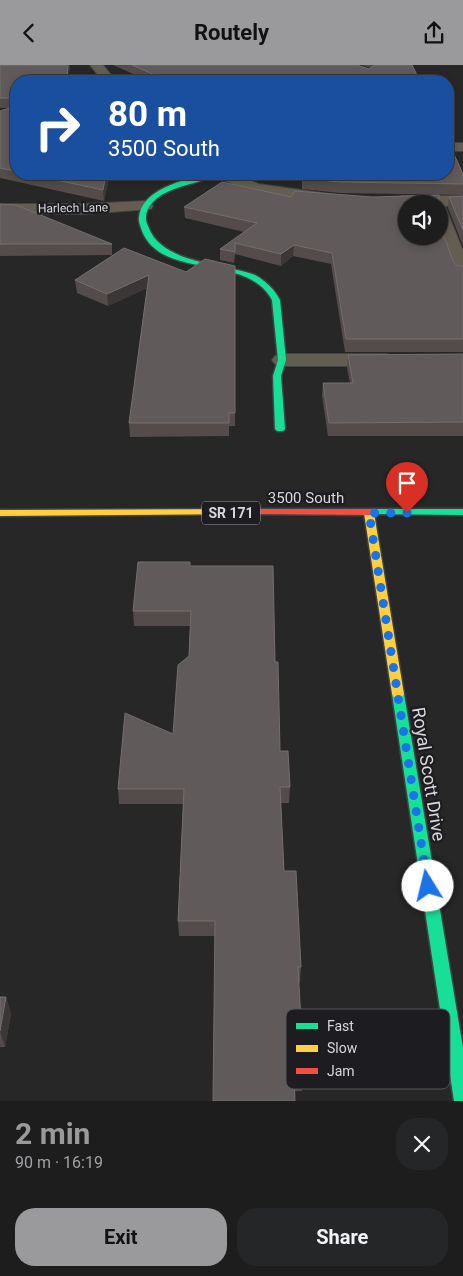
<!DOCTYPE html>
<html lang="en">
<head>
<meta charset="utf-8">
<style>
  :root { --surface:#1d1d1e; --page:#252627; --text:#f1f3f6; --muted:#a0a2a4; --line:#3b3b3c; --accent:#9a999c }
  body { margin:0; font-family:Roboto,sans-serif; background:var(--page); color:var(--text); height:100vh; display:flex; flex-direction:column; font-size:19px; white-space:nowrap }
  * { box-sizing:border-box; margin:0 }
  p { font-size:16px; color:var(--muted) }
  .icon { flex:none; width:28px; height:28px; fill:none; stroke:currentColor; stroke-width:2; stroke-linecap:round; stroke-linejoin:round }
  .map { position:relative; height:1036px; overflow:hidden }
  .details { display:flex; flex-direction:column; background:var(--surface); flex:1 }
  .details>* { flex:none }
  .guide { position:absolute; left:10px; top:10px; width:444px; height:105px; border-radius:20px; box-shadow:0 2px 8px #0003,0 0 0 1px var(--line); background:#1a4fa0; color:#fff; overflow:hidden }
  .controls { position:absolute; left:398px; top:130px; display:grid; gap:10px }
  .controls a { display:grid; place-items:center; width:50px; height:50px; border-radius:50%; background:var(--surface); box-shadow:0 2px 8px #0003,0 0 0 1px var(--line); font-size:25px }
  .pin { position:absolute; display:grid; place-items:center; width:42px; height:42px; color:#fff; margin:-51px -21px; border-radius:50% 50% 50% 0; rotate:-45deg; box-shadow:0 0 5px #0007 }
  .pin .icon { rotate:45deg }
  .me { position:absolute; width:55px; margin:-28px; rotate:351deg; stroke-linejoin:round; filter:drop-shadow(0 0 4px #0008) }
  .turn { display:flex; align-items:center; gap:18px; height:105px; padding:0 15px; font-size:22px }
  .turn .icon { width:65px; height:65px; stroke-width:2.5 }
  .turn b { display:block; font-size:35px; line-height:42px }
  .round { display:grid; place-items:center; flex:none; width:52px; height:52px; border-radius:20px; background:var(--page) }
  .summary { display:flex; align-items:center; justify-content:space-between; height:85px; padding:0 15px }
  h1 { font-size:30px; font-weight:700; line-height:38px; color:var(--accent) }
  .button { display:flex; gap:10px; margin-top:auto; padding:10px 15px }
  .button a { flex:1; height:58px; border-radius:20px; background:var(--accent); color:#111; font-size:20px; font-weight:700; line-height:58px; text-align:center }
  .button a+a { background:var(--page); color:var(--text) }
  header { display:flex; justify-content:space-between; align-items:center; height:65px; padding:0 15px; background:var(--accent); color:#111; font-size:22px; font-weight:700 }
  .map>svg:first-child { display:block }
</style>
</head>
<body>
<header><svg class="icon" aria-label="back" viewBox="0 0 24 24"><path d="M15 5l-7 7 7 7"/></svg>Routely<svg class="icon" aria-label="share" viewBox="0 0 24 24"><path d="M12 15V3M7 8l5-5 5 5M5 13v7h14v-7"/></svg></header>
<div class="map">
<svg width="463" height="1036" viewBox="0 0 463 1036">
  <rect width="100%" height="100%" fill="#272728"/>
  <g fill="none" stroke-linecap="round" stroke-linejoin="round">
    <g stroke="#434344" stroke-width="2">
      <g id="street">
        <polygon points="90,0 103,0 116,16 103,16"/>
        <rect x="448" y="78" width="15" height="8"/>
        <polygon points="213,109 234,109 259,119 329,129 335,131 337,134 335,137 329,139 256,128 216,112"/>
        <polygon points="402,131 463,131 463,141 445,141 463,186 463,212 456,211 453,207 439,167 439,139 406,139 406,141 396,139 394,136 396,133"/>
        <polygon points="145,136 151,138 153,141 151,144 83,149 0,149 0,139 83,139"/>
        <polygon points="282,289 386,289 393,291 396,295 393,299 386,301 282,301 275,299 272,295 275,291"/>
      </g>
    </g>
    <g stroke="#434344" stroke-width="3">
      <g id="fast">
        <path d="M206 109H215C197 121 171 119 153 137 146 144 144 153 148 161 161 199 222 198 255 210 266 216 274 224 280 235L286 295 281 311 285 364 283 366H277L275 364 273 311 278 295 272 235C248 188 162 216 142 166 141 162 138 157 139 152 142 124 184 115 206 109Z"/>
        <polygon points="373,444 463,444 463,450 369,449 368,447"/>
        <polygon points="398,624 402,626 404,629 463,983 463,1036 454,1036 392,629 394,626"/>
      </g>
    </g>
    <g stroke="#434344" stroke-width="3">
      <g id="slow">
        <polygon points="249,444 254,447 253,449 0,451 0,445"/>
        <polygon points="369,445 374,448 404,629 402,632 394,632 392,629 364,448"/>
      </g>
    </g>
    <g stroke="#434344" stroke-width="3">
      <polygon id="jam" points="249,444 373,444 378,447 373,450 245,449 244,447"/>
    </g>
    <use href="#street" fill="#645d52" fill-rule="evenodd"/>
    <use href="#fast" fill="#16e098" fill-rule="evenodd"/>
    <use href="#slow" fill="#ffcf43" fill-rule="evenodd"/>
    <use href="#jam" fill="#f24e42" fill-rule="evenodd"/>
  </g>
  <g fill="#534c4b">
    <polygon points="0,0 70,0 68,16 16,16 16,109 110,109 104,136 0,113 0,46 10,43 0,43"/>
    <polygon points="113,0 357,0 369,4 371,3 361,0 412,0 420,16 149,16"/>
    <polygon points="116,109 158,109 136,115"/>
    <polygon points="463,109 463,130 340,128 302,124 302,113"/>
    <polygon points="463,131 463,181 448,143 449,132"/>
    <polygon points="291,132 406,139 457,201 463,201 463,287 345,287 331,199 293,191 281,201 235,189 234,198 220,195 220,184 244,167 185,153 184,142"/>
    <polygon points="0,139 112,179 112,190 0,191"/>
    <polygon points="235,201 235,361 229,361 229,371 130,372 129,358 147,223 108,241 77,228 75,215 186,207"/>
    <polygon points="463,289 463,371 328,371 322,331 323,318 350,318 347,303 348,290"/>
    <polygon points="190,501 275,597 280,686 290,722 289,738 281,738 284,806 301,902 300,917 299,917 304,1012 302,1026 295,1026 215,871 179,871 178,856 183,739 119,739 118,724 173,669 189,591 190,561 134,561 133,546"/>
    <polygon points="0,932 6,932 11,949 5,982 0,982"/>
  </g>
  <g fill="#3b3736">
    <polygon points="68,0 70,0 68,16 67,16"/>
    <polygon points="106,109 110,109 104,136 103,125"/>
    <polygon points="136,109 158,109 136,115"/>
    <polygon points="294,180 293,191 281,201 281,189"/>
    <polygon points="149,210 149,222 108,241 107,229"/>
    <polygon points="6,932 11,949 5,982 0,966"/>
  </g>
  <g fill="#615a5a" stroke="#746e6e">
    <polygon points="0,0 68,0 67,16 16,16 16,33 0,33"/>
    <polygon points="132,0 357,0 369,4 375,0 412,0 420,16 160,16 164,14"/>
    <polygon points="16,41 16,106 0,103 0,46"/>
    <polygon points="448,76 463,109 463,119 341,117 302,113 305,109 448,109"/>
    <polygon points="29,109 106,109 103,125"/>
    <polygon points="222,117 291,132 295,126 372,132 439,130 439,139 406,139 406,171 439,171 439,157 453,196 457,201 463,201 463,274 346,274 332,188 294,180 281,189 235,178 235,187 220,184 257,158 184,142"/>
    <polygon points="463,131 463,165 449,132"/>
    <polygon points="0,139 16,140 112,179 0,179"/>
    <polygon points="124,183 186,207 205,194 235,201 235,348 229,348 229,358 129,358 149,210 107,229 75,215"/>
    <polygon points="463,289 463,357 329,358 323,318 353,318 348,290"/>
    <polygon points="138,497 190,497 190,501 273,501 275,597 278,597 280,686 288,686 290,722 280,722 284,806 296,806 301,902 298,902 304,1012 294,1012 295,1036 213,1036 215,856 178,856 184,724 118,724 125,648 173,669 178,600 189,591 191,546 133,546"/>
    <polygon points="0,932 6,932 0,966"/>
  </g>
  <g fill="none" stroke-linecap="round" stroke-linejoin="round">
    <polyline stroke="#1a73e8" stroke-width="9" stroke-dasharray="0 16.2" points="407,448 369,448 428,821"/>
  </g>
  <g text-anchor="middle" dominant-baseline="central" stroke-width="4.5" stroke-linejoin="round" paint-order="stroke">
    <g font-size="12" fill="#d8d7da" stroke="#1d1c20">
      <text transform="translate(73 143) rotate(-1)">Harlech Lane</text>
    </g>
    <rect fill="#1d1c20" stroke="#a09fa2" stroke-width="1" x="202" y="436.5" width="58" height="23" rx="4"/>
    <g font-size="14" font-weight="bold" fill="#d8d7da">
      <text x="231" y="448">SR 171</text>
    </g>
    <g font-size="15" fill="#d8d7da" stroke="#1d1c20">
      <text x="306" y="433">3500 South</text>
    </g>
    <g font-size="18" fill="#d8d7da" stroke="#1d1c20">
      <text transform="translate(429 709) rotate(81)">Royal Scott Drive</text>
    </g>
  </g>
  <rect x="286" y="944" width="164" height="80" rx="8" fill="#1d1c20" stroke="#555458" stroke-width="1"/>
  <rect x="296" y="958" width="22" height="6" fill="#16e098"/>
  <rect x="296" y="980" width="22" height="7" fill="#ffcf43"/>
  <rect x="296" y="1003" width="22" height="6" fill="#f24e42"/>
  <g font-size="14" fill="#d8d7da">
    <text x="327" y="966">Fast</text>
    <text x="327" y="988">Slow</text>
    <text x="327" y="1011">Jam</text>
  </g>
</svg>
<div class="controls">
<a><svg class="icon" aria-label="sound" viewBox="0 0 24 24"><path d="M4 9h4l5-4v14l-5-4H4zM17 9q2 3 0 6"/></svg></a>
</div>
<div class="pin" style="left:407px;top:448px;background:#d93025"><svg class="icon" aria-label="arrive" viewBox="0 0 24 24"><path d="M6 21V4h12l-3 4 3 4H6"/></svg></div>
<svg class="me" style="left:428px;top:821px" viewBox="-20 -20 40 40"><circle r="19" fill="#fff"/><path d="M0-13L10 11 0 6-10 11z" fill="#1a73e8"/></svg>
<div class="guide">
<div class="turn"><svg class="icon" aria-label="right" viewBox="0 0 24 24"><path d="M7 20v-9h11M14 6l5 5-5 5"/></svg><div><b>80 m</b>3500 South</div></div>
</div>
</div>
<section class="details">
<div class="summary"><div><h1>2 min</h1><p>90 m · 16:19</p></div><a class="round"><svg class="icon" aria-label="close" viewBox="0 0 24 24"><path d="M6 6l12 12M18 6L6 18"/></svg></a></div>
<div class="button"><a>Exit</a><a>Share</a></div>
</section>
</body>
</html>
